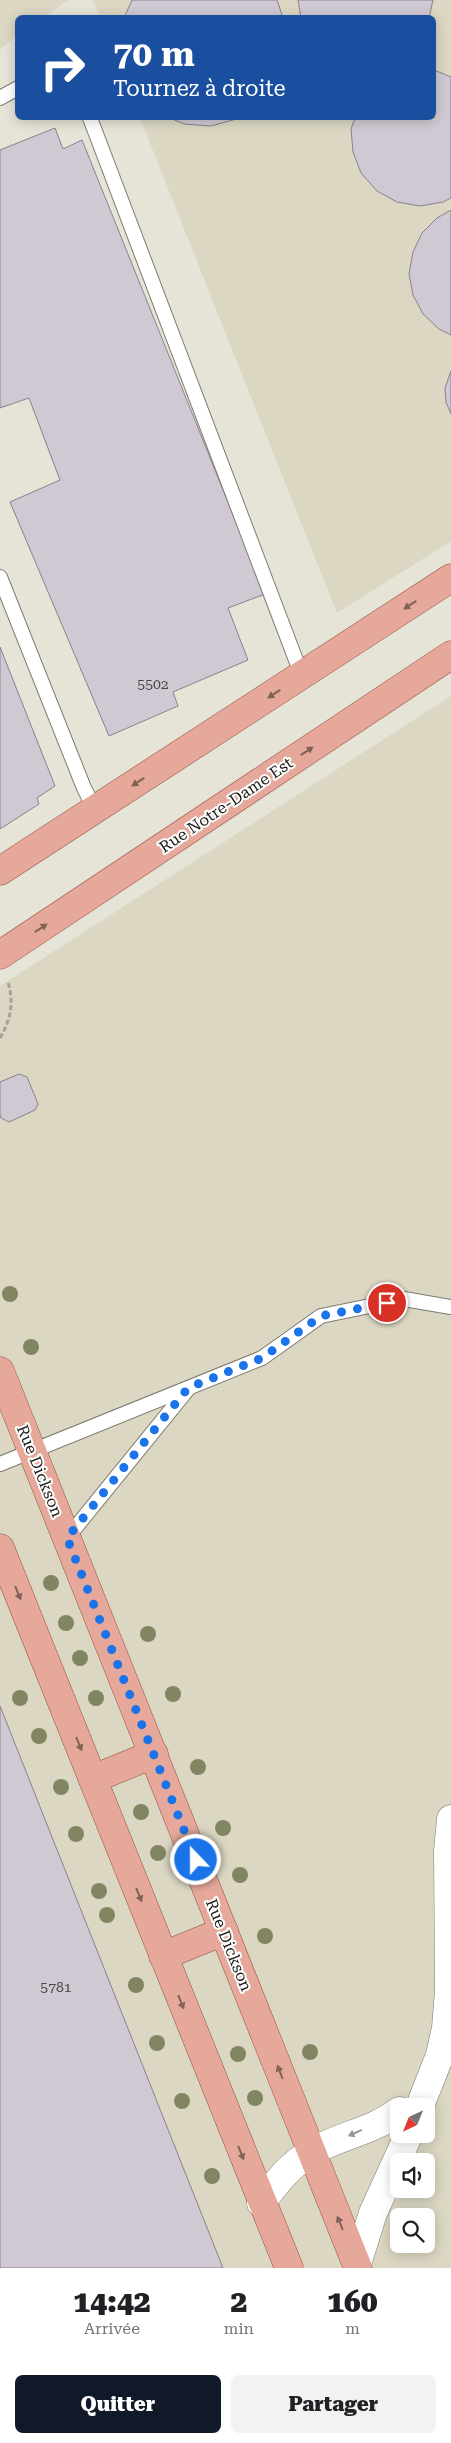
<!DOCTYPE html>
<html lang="fr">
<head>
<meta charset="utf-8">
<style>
  :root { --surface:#fff; --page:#f2f2f2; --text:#202124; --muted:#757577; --accent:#111827 }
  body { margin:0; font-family:"Roboto Serif",serif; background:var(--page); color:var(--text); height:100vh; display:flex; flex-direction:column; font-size:19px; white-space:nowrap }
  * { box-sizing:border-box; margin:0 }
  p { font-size:16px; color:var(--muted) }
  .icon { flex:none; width:28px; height:28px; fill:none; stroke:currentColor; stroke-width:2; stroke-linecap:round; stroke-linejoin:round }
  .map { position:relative; height:2268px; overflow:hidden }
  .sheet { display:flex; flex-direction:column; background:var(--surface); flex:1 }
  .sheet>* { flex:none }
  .banner { position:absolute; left:15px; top:15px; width:421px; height:105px; border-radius:8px; box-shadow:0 2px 12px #0003; background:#1a4fa0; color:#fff; overflow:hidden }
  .needle { width:32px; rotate:223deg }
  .controls { position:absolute; left:390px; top:2098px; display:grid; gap:10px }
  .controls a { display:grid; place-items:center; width:45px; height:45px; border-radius:8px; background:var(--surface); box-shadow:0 2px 12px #0003; font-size:25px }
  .pin { position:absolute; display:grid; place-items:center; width:42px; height:42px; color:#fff; margin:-21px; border:2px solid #fff; border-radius:50%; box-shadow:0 1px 5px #0007 }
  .me { position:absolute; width:55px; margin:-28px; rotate:338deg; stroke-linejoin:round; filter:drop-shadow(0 0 4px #0008) }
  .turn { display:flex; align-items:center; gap:18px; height:105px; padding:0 15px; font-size:22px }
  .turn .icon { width:65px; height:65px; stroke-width:2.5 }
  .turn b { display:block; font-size:35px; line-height:42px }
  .eta { display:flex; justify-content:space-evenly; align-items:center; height:85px; text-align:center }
  .eta b { font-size:30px; font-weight:800; line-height:35px }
  .cta { display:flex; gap:10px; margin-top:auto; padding:10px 15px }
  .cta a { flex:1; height:58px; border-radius:8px; background:var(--accent); color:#fff; font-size:20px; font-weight:800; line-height:58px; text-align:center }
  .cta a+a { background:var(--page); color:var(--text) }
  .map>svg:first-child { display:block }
</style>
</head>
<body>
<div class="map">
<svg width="451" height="2268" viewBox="0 0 451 2268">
  <rect width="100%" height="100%" fill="#e6e3d7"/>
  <g fill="#dbd7c3" fill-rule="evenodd">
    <polygon points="0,0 69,0 44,17 18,18 17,36 0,49"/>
    <polygon points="93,0 451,0 451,541 337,613 140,118 434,118 434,18 100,17"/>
    <path d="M451 696V2268H0V986ZM399 2106H426V2134H399ZM399 2161H426V2189H399ZM399 2216H426V2244H399Z"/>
  </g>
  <g fill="#d0c9d3" stroke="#89828c">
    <polygon points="132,0 277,0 283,18 124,18"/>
    <polygon points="298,0 433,0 429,18 301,18"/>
    <polygon points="434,70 451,77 451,198 443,202 420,206 397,202 377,191 361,173 353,152 351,129 355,118 434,118"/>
    <polygon points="170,118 240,118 211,126 184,124"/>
    <polygon points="55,128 63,149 82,140 265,594 228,608 248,660 173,692 178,706 109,736 10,502 60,480 29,398 0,408 0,150"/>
    <polygon points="451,210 451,335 439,329 423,314 413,295 409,274 413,252 422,233 437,218"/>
    <polygon points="451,371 451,414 446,402 445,388"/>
    <polygon points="0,647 55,786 37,798 39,804 0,829"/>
    <polygon points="19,1074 27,1077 38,1104 35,1110 9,1122 1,1118 0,1115 0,1082"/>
    <polygon points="0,1706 223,2268 0,2268"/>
  </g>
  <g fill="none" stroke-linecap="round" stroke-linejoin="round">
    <g stroke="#7d7a6f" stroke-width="16">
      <g id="service">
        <polyline points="0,98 18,88"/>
        <polyline points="90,118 302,676"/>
        <polyline points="0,577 84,788 95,810"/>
        <polyline points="0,1464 262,1358 321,1316 404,1299 451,1307"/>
        <polyline points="67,1538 188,1389"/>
      </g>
    </g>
    <g stroke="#7d7a6f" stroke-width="29">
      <g id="minor">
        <polyline points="420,2106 440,2055 446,2028 449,1990 448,1851 451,1819"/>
        <path d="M261 2203C276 2183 289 2166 310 2153 338 2136 374 2131 399 2111"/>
        <polyline points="357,2264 373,2213 409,2134"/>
      </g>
    </g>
    <g stroke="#935141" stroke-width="29">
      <g id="primary">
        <polyline points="0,871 451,578"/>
        <polyline points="0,955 451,655"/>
        <polyline points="0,1371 358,2268"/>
        <polyline points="0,1548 289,2268"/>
        <polyline points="93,1779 154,1754"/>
        <polyline points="163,1956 224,1931"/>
      </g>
    </g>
    <path stroke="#a5a299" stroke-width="3" stroke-dasharray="5 2.5" stroke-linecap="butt" d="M0 1038C11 1019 14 1003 8 982"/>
    <use href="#service" stroke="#fff" stroke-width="14"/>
    <use href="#minor" stroke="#fff" stroke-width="28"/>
    <use href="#primary" stroke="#e5a89a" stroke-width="28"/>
  </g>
  <g fill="#818561">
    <circle cx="10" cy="1294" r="8"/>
    <circle cx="31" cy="1347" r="8"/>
    <circle cx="51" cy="1583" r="8"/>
    <circle cx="66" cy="1623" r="8"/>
    <circle cx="148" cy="1634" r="8"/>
    <circle cx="80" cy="1658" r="8"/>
    <circle cx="173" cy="1694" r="8"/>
    <circle cx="20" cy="1698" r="8"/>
    <circle cx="96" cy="1698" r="8"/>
    <circle cx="39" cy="1736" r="8"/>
    <circle cx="198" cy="1767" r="8"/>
    <circle cx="61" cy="1787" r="8"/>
    <circle cx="141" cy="1812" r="8"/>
    <circle cx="223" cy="1828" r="8"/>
    <circle cx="76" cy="1834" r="8"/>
    <circle cx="158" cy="1853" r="8"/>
    <circle cx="240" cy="1875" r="8"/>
    <circle cx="99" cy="1891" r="8"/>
    <circle cx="107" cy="1915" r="8"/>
    <circle cx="265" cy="1936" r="8"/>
    <circle cx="136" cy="1985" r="8"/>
    <circle cx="157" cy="2043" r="8"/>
    <circle cx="310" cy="2052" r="8"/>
    <circle cx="238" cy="2054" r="8"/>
    <circle cx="255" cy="2098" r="8"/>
    <circle cx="182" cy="2101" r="8"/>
    <circle cx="212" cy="2176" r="8"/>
  </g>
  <defs><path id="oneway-solid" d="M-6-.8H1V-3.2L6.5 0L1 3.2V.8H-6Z" transform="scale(1.25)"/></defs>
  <g fill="#806258">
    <use href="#oneway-solid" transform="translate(410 605) rotate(147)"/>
    <use href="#oneway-solid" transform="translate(274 694) rotate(147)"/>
    <use href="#oneway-solid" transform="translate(307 751) rotate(-34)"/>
    <use href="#oneway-solid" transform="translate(138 782) rotate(147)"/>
    <use href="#oneway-solid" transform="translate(41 928) rotate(-34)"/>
    <use href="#oneway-solid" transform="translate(18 1593) rotate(68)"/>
    <use href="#oneway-solid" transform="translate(79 1744) rotate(68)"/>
    <use href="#oneway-solid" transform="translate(139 1895) rotate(68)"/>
    <use href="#oneway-solid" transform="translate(181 2002) rotate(68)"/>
    <use href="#oneway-solid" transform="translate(280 2072) rotate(-111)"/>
    <use href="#oneway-solid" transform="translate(241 2153) rotate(68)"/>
    <use href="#oneway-solid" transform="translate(340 2223) rotate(-112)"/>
  </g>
  <use fill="#999897" href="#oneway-solid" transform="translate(355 2133) rotate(156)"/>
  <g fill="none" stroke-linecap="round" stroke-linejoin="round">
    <polyline stroke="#1a73e8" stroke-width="9" stroke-dasharray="0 16.2" points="196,1860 67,1538 188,1388 262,1358 321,1316 387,1303"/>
  </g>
  <g text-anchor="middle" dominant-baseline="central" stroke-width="4" stroke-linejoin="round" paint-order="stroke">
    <g font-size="14" fill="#494646">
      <text x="153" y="684">5502</text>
      <text x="56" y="1987">5781</text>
    </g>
    <g font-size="16" fill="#1c1b17" stroke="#fff">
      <text transform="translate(226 805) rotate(-34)">Rue Notre-Dame Est</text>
      <text transform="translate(40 1471) rotate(68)">Rue Dickson</text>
      <text transform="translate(229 1945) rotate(68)">Rue Dickson</text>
    </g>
  </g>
</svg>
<div class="controls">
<a><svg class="needle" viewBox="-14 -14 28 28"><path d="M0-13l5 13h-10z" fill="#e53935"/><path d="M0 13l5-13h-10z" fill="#757577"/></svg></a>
<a><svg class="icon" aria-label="sound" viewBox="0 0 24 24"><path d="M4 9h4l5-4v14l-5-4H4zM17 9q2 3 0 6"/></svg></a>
<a><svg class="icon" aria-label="search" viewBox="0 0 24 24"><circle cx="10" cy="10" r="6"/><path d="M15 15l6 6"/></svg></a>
</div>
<div class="pin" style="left:387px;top:1303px;background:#d93025"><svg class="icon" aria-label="arrive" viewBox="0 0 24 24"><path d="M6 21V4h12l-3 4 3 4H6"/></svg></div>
<svg class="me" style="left:196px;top:1860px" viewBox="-20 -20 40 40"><circle r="17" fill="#1a73e8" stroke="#fff" stroke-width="3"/><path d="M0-11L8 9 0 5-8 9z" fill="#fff"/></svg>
<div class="banner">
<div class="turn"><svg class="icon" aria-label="right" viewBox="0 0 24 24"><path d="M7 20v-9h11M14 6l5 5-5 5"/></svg><div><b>70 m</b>Tournez à droite</div></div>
</div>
</div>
<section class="sheet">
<div class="eta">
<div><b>14:42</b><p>Arrivée</p></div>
<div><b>2</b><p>min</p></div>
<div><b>160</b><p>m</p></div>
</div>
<div class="cta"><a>Quitter</a><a>Partager</a></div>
</section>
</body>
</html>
